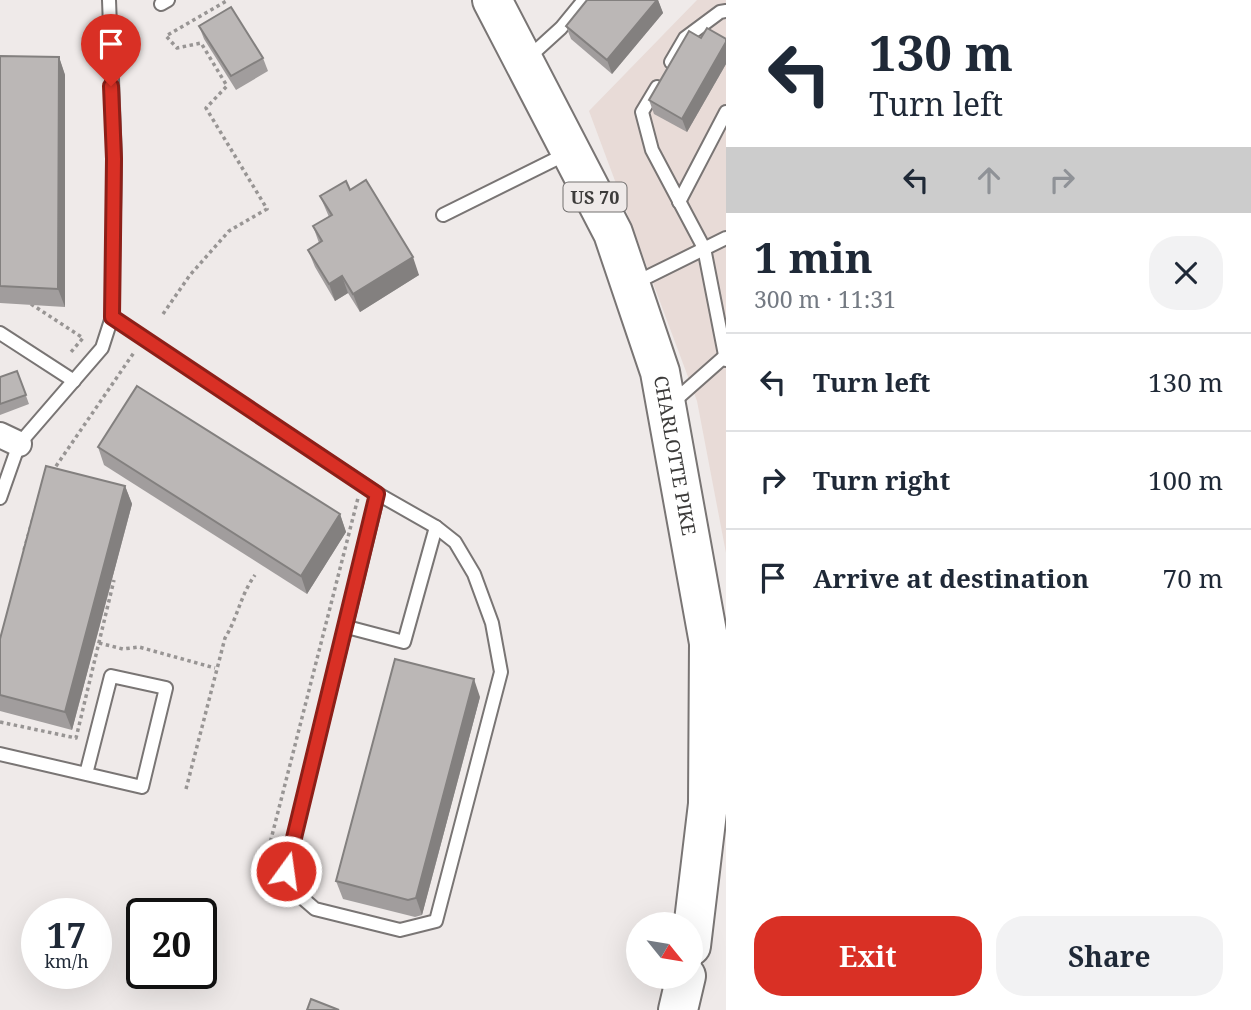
<!DOCTYPE html>
<html lang="en">
<head>
<meta charset="utf-8">
<style>
  :root { --surface:#fff; --page:#f2f2f3; --text:#1f2937; --muted:#747a83; --line:#e0e1e3; --accent:#d93025 }
  body { margin:0; font-family:"Noto Serif",serif; background:var(--page); color:var(--text); height:100vh; display:flex; flex-direction:column; font-size:26px; white-space:nowrap }
  * { box-sizing:border-box; margin:0 }
  p { font-size:23px; color:var(--muted) }
  .icon { flex:none; width:38px; height:38px; fill:none; stroke:currentColor; stroke-width:2; stroke-linecap:round; stroke-linejoin:round }
  .map { position:relative; flex:1; overflow:hidden }
  .details { display:flex; flex-direction:column; background:var(--surface); width:525px }
  .details>* { flex:none }
  .banner { background:#fff; color:var(--text); overflow:hidden }
  .needle { width:46px; rotate:120deg }
  .buttons { position:absolute; left:626px; top:912px; display:grid; gap:14px }
  .buttons a { display:grid; place-items:center; width:77px; height:77px; border-radius:50%; background:var(--surface); box-shadow:0 7px 28px #0002; font-size:35px }
  .speed { position:absolute; left:21px; top:898px; display:flex; gap:14px; font-size:35px; font-weight:700; text-align:center }
  .speed>* { display:grid; place-content:center; width:91px; height:91px; border-radius:50%; background:var(--surface); box-shadow:0 7px 28px #0002; line-height:1 }
  .speed small { font-size:18px; font-weight:400 }
  .speed .limit { border:4px solid #111; border-radius:10px; background:#fff; color:#111 }
  .pin { position:absolute; display:grid; place-items:center; width:60px; height:60px; color:#fff; margin:-72px -30px; border-radius:50% 50% 50% 0; rotate:-45deg; box-shadow:0 0 7px #0007 }
  .pin .icon { rotate:45deg }
  .me { position:absolute; width:77px; margin:-38px; rotate:14deg; stroke-linejoin:round; filter:drop-shadow(0 0 5px #0008) }
  .turn { display:flex; align-items:center; gap:24px; height:147px; padding:0 28px; font-size:32px }
  .turn .icon { width:91px; height:91px; stroke-width:2.5 }
  .turn b { display:block; font-size:49px; line-height:60px }
  .lanes { display:flex; align-items:center; height:66px; padding:0 28px; background:#0003; justify-content:center; gap:35px; direction:ltr }
  .lanes .off { opacity:.35 }
  .round { display:grid; place-items:center; flex:none; width:74px; height:74px; border-radius:28px; background:var(--page) }
  .head { display:flex; align-items:center; justify-content:space-between; height:119px; padding:0 28px }
  h1 { font-size:42px; font-weight:700; line-height:52px }
  .action { display:flex; gap:14px; margin-top:auto; padding:14px 28px }
  .action a { flex:1; height:80px; border-radius:28px; background:var(--accent); color:#fff; font-size:28px; font-weight:700; line-height:80px; text-align:center }
  .action a+a { background:var(--page); color:var(--text) }
  ul { padding:0; list-style:none }
  li { display:flex; align-items:center; gap:21px; height:98px; padding:0 28px; border-top:2px solid var(--line) }
  li div { flex:1 }
  li b { display:block; font-size:26px }
  li em { font-style:normal }
  main { display:flex; flex:1; min-height:0 }
  .map>svg:first-child { display:block }
</style>
</head>
<body>
<main>
<div class="map">
<svg width="726" height="1010" viewBox="0 0 726 1010">
  <rect width="100%" height="100%" fill="#efeae9"/>
  <polygon fill="#e8dbd7" points="697,0 726,0 726,553 697,401 589,111"/>
  <g fill="none" stroke-linecap="round" stroke-linejoin="round">
    <g stroke="#797574" stroke-width="16">
      <g id="lane">
        <polyline points="161,4 168,0"/>
        <polyline points="528,58 561,28 584,0"/>
        <polyline points="671,62 685,38 720,12 726,11"/>
        <polyline points="657,87 642,112 652,150 704,248 726,360"/>
        <polyline points="679,202 726,112"/>
        <polyline points="443,215 568,153"/>
        <polyline points="635,283 726,238"/>
        <polyline points="112,317 378,494 436,527 455,542 474,574 492,623 501,672 436,921 400,930 315,909 300,896 286,871 378,494"/>
        <polyline points="0,333 74,381"/>
        <polyline points="672,403 724,357"/>
        <polyline points="0,498 19,444 102,348 112,317 115,159 109,0"/>
        <polyline points="347,627 404,642 436,527"/>
        <polyline points="0,754 142,787 166,688 111,676 86,774"/>
      </g>
    </g>
    <g stroke="#797574" stroke-width="28">
      <polyline id="street" points="0,435 19,444"/>
    </g>
    <g stroke="#797574" stroke-width="42">
      <g id="primary">
        <path id="s1" d="M492 0 613 233 660 372 709 643 708 804 691 946"/>
        <polyline points="678,1010 686,976"/>
      </g>
    </g>
    <g stroke="#989594" stroke-width="3.5" stroke-dasharray="3.5 3.5" stroke-linecap="butt">
      <polyline points="31,304 83,338 71,352"/>
      <polyline points="163,314 190,275 229,231 267,209 206,108 227,86 201,43 177,48 166,36 228,0"/>
      <polyline points="52,472 135,351"/>
      <polyline points="24,550 42,487"/>
      <polyline points="99,643 123,649 139,647 215,668"/>
      <polyline points="0,722 76,738 114,580"/>
      <path d="M186 789 225 638C238 617 240 596 255 575"/>
      <polyline points="267,855 358,498"/>
    </g>
    <use href="#lane" stroke="#fff" stroke-width="12"/>
    <use href="#street" stroke="#fff" stroke-width="24"/>
    <use href="#primary" stroke="#fff" stroke-width="38"/>
  </g>
  <g fill="#a19d9d">
    <polygon points="587,0 658,0 663,13 612,74 571,39 566,26"/>
    <polygon points="199,26 263,58 268,71 236,90 204,39"/>
    <polygon points="701,38 726,39 726,64 687,132 654,114 649,100"/>
    <polygon points="0,56 59,57 65,75 65,307 0,303"/>
    <polygon points="350,190 419,275 360,312 348,293 335,301 315,267 308,250 319,243 313,226 329,217 320,196"/>
    <polygon points="17,371 29,404 0,415 0,377"/>
    <polygon points="98,447 340,514 346,532 307,594 104,465"/>
    <polygon points="125,486 132,504 72,730 0,711 0,639"/>
    <polygon points="480,697 422,915 415,917 343,899 336,881"/>
  </g>
  <g fill="#83807f">
    <polygon points="657,0 658,0 663,13 612,74 607,60"/>
    <polygon points="726,42 726,64 687,132 682,119"/>
    <polygon points="59,57 65,75 65,307 58,289"/>
    <polygon points="413,257 419,275 360,312 353,294"/>
    <polygon points="342,276 348,293 335,301 329,284"/>
    <polygon points="125,486 132,504 72,730 65,712"/>
    <polygon points="340,514 346,532 307,594 301,576"/>
    <polygon points="474,679 480,697 422,915 416,898"/>
  </g>
  <g fill="#bbb7b6" stroke="#83807f" stroke-width="2">
    <polygon points="587,0 657,0 607,60 566,26"/>
    <polygon points="231,7 263,58 231,76 199,26"/>
    <polygon points="707,28 726,39 726,42 682,119 649,100 689,31 701,38"/>
    <polygon points="0,56 59,57 58,289 0,286"/>
    <polygon points="366,180 413,257 353,294 342,276 329,284 308,250 322,241 313,226 332,215 320,196 346,181 350,190"/>
    <polygon points="17,371 26,395 0,404 0,377"/>
    <polygon points="137,386 340,514 301,576 98,447"/>
    <polygon points="46,466 125,486 65,712 0,695 0,639"/>
    <polygon points="395,659 474,679 416,898 408,900 336,881"/>
    <polygon points="311,999 339,1010 307,1010"/>
  </g>
  <g fill="none" stroke-linecap="round" stroke-linejoin="round">
    <g stroke="#8d1f18" stroke-width="18">
      <polyline id="route" points="111,86 114,159 112,317 377,494 286,871"/>
    </g>
    <use href="#route" stroke="#d93025" stroke-width="12"/>
  </g>
  <g text-anchor="middle" dominant-baseline="central" stroke-width="7" stroke-linejoin="round" paint-order="stroke">
    <rect fill="#efeae9" stroke="#72706f" stroke-width="2" x="563.5" y="182.5" width="63" height="29" rx="5"/>
    <g font-size="18" font-weight="bold" fill="#3d3c3b">
      <text x="595" y="197">US 70</text>
    </g>
    <g font-size="19" fill="#3d3c3b" stroke="#efeae9">
      <text stroke="none"><textPath href="#s1" startOffset="494">CHARLOTTE PIKE</textPath></text>
    </g>
  </g>
</svg>
<div class="buttons">
<a><svg class="needle" viewBox="-14 -14 28 28"><path d="M0-13l5 13h-10z" fill="#e53935"/><path d="M0 13l5-13h-10z" fill="#747a83"/></svg></a>
</div>
<div class="speed"><div>17<small>km/h</small></div><div class="limit">20</div></div>
<div class="pin" style="left:111px;top:86px;background:#d93025"><svg class="icon" aria-label="arrive" viewBox="0 0 24 24"><path d="M6 21V4h12l-3 4 3 4H6"/></svg></div>
<svg class="me" style="left:286px;top:871px" viewBox="-20 -20 40 40"><circle r="17" fill="#d93025" stroke="#fff" stroke-width="3"/><path d="M0-11L8 9 0 5-8 9z" fill="#fff"/></svg>
</div>
<section class="details">
<div class="banner">
<div class="turn"><svg class="icon" aria-label="left" viewBox="0 0 24 24"><path d="M17 20v-9H6M10 6l-5 5 5 5"/></svg><div><b>130 m</b>Turn left</div></div>
<div class="lanes"><svg class="icon" aria-label="left" viewBox="0 0 24 24"><path d="M17 20v-9H6M10 6l-5 5 5 5"/></svg><svg class="icon off" aria-label="ahead" viewBox="0 0 24 24"><path d="M12 20V5M6 11l6-6 6 6"/></svg><svg class="icon off" aria-label="right" viewBox="0 0 24 24"><path d="M7 20v-9h11M14 6l5 5-5 5"/></svg></div>
</div>
<div class="head"><div><h1>1 min</h1><p>300 m · 11:31</p></div><a class="round"><svg class="icon" aria-label="close" viewBox="0 0 24 24"><path d="M6 6l12 12M18 6L6 18"/></svg></a></div>
<ul>
<li><svg class="icon" aria-label="left" viewBox="0 0 24 24"><path d="M17 20v-9H6M10 6l-5 5 5 5"/></svg><div><b>Turn left</b></div><em>130 m</em></li>
<li><svg class="icon" aria-label="right" viewBox="0 0 24 24"><path d="M7 20v-9h11M14 6l5 5-5 5"/></svg><div><b>Turn right</b></div><em>100 m</em></li>
<li><svg class="icon" aria-label="arrive" viewBox="0 0 24 24"><path d="M6 21V4h12l-3 4 3 4H6"/></svg><div><b>Arrive at destination</b></div><em>70 m</em></li>
</ul>
<div class="action"><a>Exit</a><a>Share</a></div>
</section>
</main>
</body>
</html>
